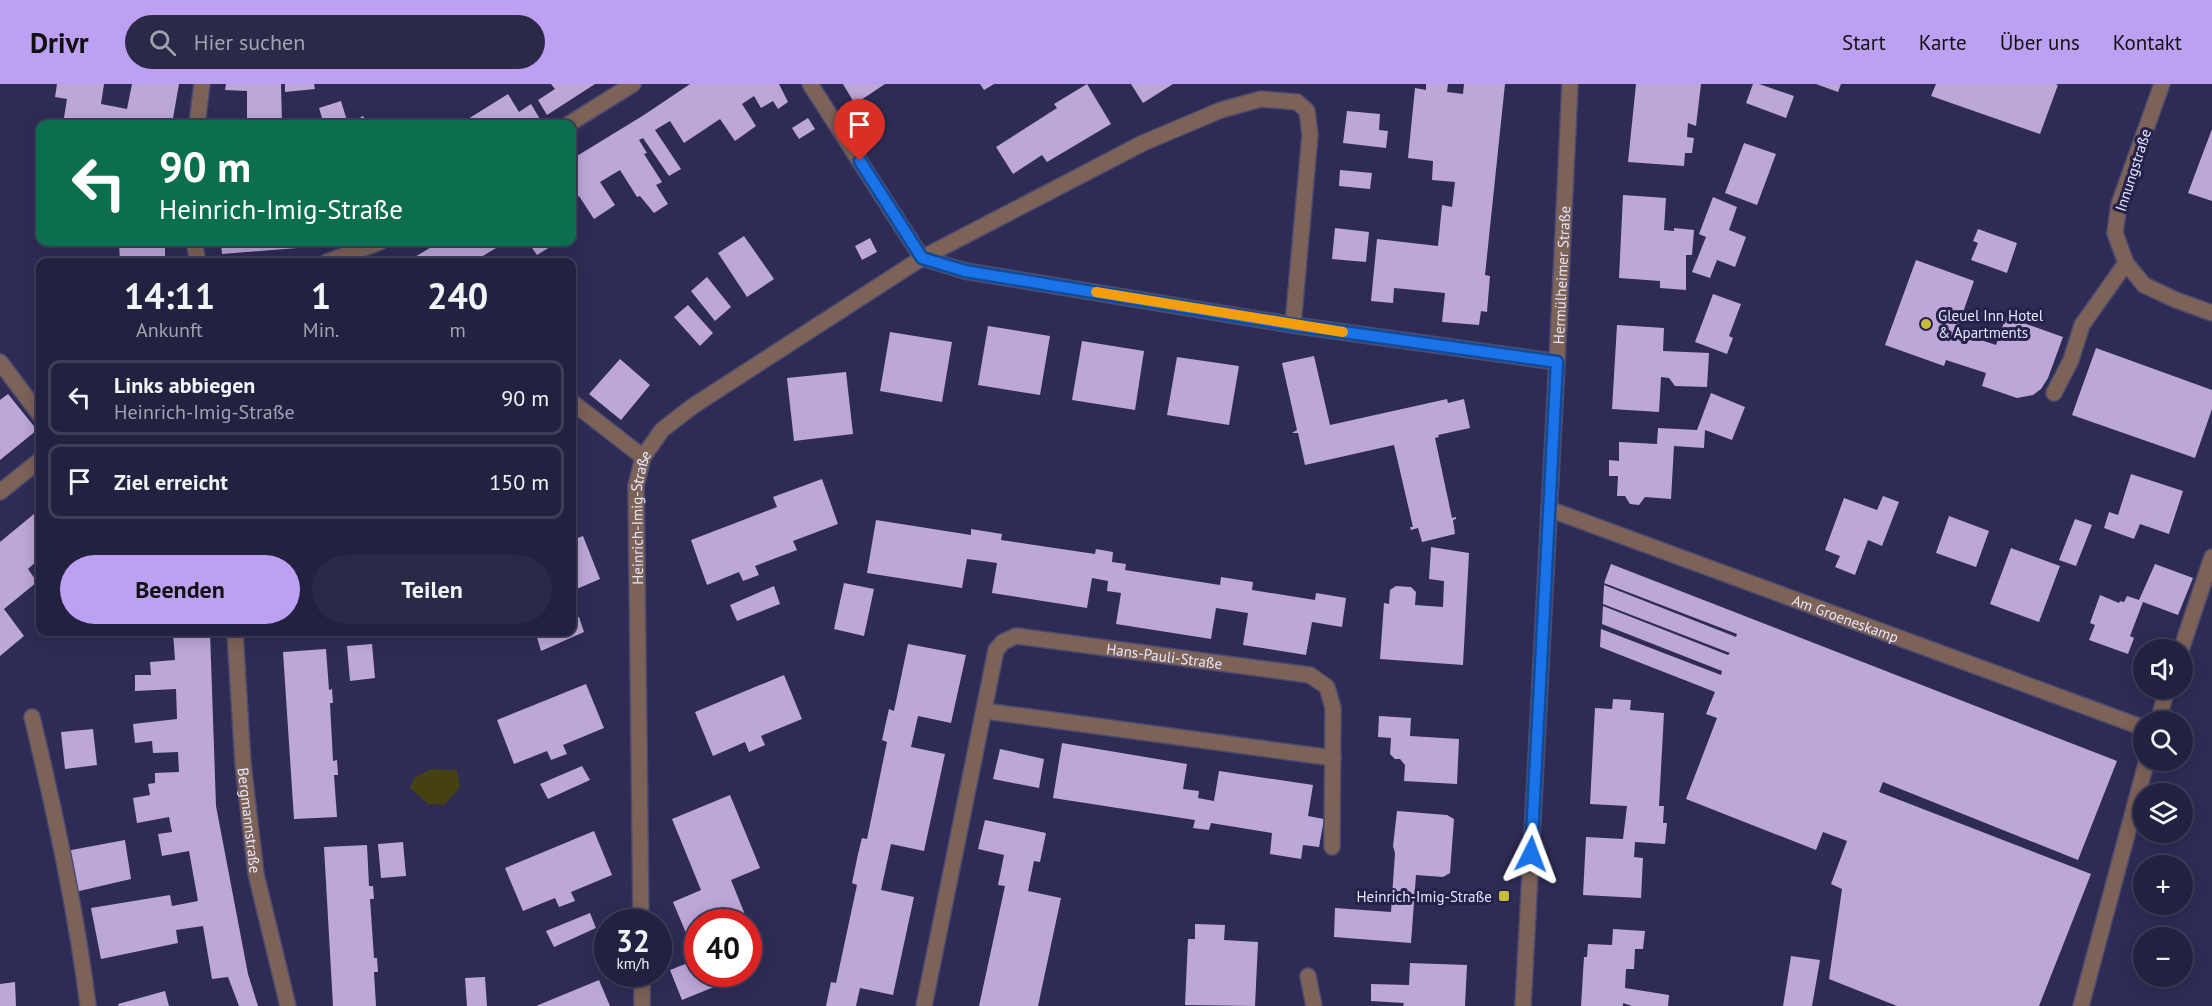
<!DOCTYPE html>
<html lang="de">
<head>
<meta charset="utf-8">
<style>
  :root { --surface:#222140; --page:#2a2947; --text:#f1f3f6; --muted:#a2a3b1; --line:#3f3e59; --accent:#bca0f2 }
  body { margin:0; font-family:"PT Sans",sans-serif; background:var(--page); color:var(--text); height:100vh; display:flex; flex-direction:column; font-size:22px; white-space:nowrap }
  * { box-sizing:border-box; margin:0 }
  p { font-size:20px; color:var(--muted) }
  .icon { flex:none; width:33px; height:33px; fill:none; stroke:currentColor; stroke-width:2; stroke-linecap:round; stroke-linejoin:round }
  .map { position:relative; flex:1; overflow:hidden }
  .sheet { position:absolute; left:36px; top:174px; width:540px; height:378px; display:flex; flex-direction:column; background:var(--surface); border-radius:12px; box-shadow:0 3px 15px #0003,0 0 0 2px var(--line) }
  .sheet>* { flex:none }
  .hud { position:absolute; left:36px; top:36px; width:540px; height:126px; border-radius:12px; box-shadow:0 3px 15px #0003,0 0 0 2px var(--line); background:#0b6e4f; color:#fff; overflow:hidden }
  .fabs { position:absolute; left:2133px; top:555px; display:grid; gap:12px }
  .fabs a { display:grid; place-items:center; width:60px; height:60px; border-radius:50%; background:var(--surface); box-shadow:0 3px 15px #0003,0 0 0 2px var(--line); font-size:30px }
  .speed { position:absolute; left:594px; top:825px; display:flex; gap:12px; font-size:30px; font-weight:700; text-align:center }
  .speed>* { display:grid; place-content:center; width:78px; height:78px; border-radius:50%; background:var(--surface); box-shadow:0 3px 15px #0003,0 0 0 2px var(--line); line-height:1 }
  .speed small { font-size:15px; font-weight:400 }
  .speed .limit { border:9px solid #d22; background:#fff; color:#111 }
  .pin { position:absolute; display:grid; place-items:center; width:51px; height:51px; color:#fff; margin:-62px -26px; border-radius:50% 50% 50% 0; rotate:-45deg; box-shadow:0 0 6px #0007 }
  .pin .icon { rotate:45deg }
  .me { position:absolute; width:66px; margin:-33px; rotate:3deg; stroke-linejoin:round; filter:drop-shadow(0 0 4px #0008) }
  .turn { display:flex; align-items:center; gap:21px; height:126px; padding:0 24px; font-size:27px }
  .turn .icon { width:78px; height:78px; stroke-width:2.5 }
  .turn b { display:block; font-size:42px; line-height:51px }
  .eta { display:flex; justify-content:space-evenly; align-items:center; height:102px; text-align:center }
  .eta b { font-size:36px; font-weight:800; line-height:42px }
  .action { display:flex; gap:12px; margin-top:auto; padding:12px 24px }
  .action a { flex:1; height:69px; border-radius:36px; background:var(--accent); color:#111; font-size:24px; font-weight:800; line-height:69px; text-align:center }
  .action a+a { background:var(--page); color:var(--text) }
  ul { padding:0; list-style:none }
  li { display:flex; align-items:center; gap:18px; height:75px; margin:0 12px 9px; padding:0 12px; border:3px solid var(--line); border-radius:12px }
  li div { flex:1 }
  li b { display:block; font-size:22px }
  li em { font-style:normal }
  header { display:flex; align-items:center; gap:36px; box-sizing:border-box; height:84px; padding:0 30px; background:var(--accent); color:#111 }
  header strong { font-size:28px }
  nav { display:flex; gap:33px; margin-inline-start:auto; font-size:21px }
  .search { width:420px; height:54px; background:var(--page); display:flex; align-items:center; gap:15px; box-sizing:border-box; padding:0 21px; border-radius:33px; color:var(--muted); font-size:22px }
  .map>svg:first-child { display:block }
</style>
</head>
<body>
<header>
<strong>Drivr</strong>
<div class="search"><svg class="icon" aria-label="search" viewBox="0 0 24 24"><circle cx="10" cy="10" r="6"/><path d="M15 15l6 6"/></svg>Hier suchen</div>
<nav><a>Start</a><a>Karte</a><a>Über uns</a><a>Kontakt</a></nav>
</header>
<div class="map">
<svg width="2212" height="922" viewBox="0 0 2212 922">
  <rect width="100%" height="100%" fill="#2e2c55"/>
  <polygon fill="#454113" points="431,685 457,686 460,704 444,721 428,720 410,704 414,694"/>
  <g fill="#bca7d8">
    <polygon points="57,0 104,0 101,20 127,25 132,0 179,0 172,40 63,40 67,15 55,13"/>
    <polygon points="226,0 281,0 282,40 247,40 247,7 225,6"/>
    <polygon points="285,0 314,0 315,5 285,8"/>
    <polygon points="551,0 595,0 547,31 538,16 555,5"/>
    <polygon points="690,0 779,0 788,18 778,25 773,17 761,24 754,12 742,20 756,42 735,57 720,35 684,59 670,37 655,46 681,85 669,92 643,54 639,56 647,69 644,70 662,98 656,101 668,120 654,129 640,112 637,113 620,86 600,98 615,121 594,135 579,112 572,116 572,75 644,31"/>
    <polygon points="843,0 885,0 855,20"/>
    <polygon points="980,0 994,0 984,6"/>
    <polygon points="1087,0 1111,40 1047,78 1042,71 1013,90 996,63 1057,24 1054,20"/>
    <polygon points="1131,0 1173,0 1143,19"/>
    <polygon points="1426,0 1448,0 1447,8 1463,10 1464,0 1505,0 1485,191 1490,192 1487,228 1481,227 1479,241 1442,238 1445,209 1394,204 1393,219 1371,217 1377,155 1438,162 1442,121 1452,123 1455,98 1432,96 1433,77 1408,74 1415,4 1426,6"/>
    <polygon points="1636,0 1701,0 1696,42 1688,39 1687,53 1694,54 1692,69 1685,69 1684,82 1628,78"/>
    <polygon points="1753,0 1759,0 1794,12 1786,34 1746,19"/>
    <polygon points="1816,0 1841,0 1838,8"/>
    <polygon points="1936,0 2055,0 2058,1 2040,50 1931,12"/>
    <polygon points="508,10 519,28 531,20 540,35 532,40 460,40"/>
    <polygon points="341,17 348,40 324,40 319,24"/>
    <polygon points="1347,27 1380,30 1379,46 1388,47 1386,64 1343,59"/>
    <polygon points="363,32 368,40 349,40 354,37"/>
    <polygon points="808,34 815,45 799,55 792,44"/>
    <polygon points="2212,45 2212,117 2188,109"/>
    <polygon points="1744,59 1776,70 1757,121 1725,109"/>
    <polygon points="1340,86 1372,89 1370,105 1339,102"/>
    <polygon points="1623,111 1666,114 1664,146 1674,147 1674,144 1694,146 1692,171 1686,171 1686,206 1660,204 1660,197 1619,194"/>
    <polygon points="1713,113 1737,123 1729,146 1746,153 1735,183 1717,176 1710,194 1692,188 1706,153 1699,150"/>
    <polygon points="1335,144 1369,148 1366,178 1332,175"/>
    <polygon points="1978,145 2017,159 2007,189 1971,176 1978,159 1973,157"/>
    <polygon points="744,152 774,195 747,213 718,169"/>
    <polygon points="870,154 877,168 862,176 855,162"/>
    <polygon points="119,158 165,158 165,178 120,178"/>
    <polygon points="221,158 330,158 330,159 310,163 222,170"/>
    <polygon points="440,158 506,158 473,178 416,178 413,174"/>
    <polygon points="528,158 558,158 537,171"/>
    <polygon points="1916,176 1974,197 1956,248 1996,261 2006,233 2063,253 2048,294 2041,305 2033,311 2017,314 1982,302 1986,289 1946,276 1944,282 1885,261"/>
    <polygon points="707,193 731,223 715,237 691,207"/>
    <polygon points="1713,210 1741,220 1729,252 1733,254 1727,270 1695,258"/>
    <polygon points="688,221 713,249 700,262 674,233"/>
    <polygon points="1617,241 1664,244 1663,267 1709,269 1707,303 1675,302 1669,294 1661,293 1659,328 1612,325"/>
    <polygon points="988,242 1050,252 1040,311 978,301"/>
    <polygon points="890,248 952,258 942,318 880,307"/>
    <polygon points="1082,257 1144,267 1135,326 1072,316"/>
    <polygon points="2096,264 2212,306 2212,325 2195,374 2072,331"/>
    <polygon points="1314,272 1330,341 1447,315 1448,319 1464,315 1470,344 1438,351 1439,353 1435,354 1452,434 1456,433 1456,435 1453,436 1455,450 1422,458 1418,444 1411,446 1410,443 1413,443 1394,361 1305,381 1298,349 1292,349 1297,346 1282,279"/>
    <polygon points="1177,273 1239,282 1229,341 1167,331"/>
    <polygon points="620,275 650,301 621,336 589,310"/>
    <polygon points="846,288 853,350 794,357 787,294"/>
    <polygon points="1711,309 1745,323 1732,356 1705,346 1704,364 1674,362 1671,415 1645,413 1639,421 1630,420 1625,412 1617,412 1618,392 1609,392 1609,376 1619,377 1619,358 1657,360 1658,344 1697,346"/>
    <polygon points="8,310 37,346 0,376 0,316"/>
    <polygon points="2131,390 2183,407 2169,450 2140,440 2134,455 2104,444 2109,428 2118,431"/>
    <polygon points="822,395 838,440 793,457 797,466 755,482 759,491 743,497 739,488 707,501 691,456 777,423 773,413"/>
    <polygon points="1883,412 1899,418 1882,462 1868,456 1855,491 1835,483 1840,472 1825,466 1844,414 1877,426"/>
    <polygon points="40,425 40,474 28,485 37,498 4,525 24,552 0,572 0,458"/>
    <polygon points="1949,432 1989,447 1976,483 1936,469"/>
    <polygon points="2075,435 2092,441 2076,482 2059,476"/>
    <polygon points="876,436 971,451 971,445 1002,450 1001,456 1095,470 1096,465 1113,468 1112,478 1126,480 1125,486 1220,501 1221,493 1253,498 1252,506 1315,516 1316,509 1346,514 1342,543 1312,538 1306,571 1243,561 1248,529 1216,524 1211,555 1116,540 1121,509 1107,507 1108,497 1092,494 1087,524 992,509 997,479 983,477 967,475 962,504 867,489"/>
    <polygon points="583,452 600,495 572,507 572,456"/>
    <polygon points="1431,463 1469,469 1463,581 1380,575 1384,519 1389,520 1390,506 1396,502 1411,503 1416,508 1415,521 1443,523 1444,497 1429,495"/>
    <polygon points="2011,464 2060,482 2039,538 1990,520"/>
    <polygon points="1611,480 2117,677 2078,776 1883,698 1879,708 2091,790 2039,922 1897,922 1829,895 1842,805 1831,800 1847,757 1823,748 1816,766 1686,715 1717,634 1706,630 1715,608 1600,563 1601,545 1721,591 1722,587 1602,540 1603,522 1728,571 1730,569 1603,520 1604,501 1736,553 1737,550 1604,499"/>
    <polygon points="2155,480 2193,494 2178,531 2143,518 2130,552 2134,554 2128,570 2089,556 2095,541 2090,539 2100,511 2119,519 2120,517 2124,518 2127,512 2139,516"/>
    <polygon points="844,499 874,505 864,552 834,545"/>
    <polygon points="774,502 780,520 737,537 730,521"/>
    <polygon points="579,533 584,548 541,567 536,550 543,548 572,548 572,536"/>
    <polygon points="173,548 210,548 216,722 248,890 258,922 239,922 228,893 212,895 203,842 176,846 178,859 101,875 91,824 170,811 172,822 198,817 189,767 162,772 158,750 172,748 169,733 137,739 133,714 150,711 148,700 155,699 155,689 179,688 178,668 153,669 152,657 135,659 133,640 177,635 176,605 135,607 135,591 151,591 150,578 175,576"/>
    <polygon points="354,548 379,548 379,553 354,554"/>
    <polygon points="372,560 375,594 350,597 347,562"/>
    <polygon points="908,560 966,571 951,639 918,632 911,663 945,670 924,767 891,760 881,806 914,813 893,911 860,904 856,922 826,922 831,898 836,899 857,801 852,799 858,770 862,754 867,755 887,658 882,656 889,625 894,627"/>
    <polygon points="326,565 329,606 332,605 333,619 330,619 333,677 337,676 338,691 334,691 337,733 294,735 283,568"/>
    <polygon points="784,591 802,635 761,652 765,661 749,668 745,658 713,672 695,628"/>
    <polygon points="586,600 604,644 563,661 567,670 551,676 547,667 514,680 497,636"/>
    <polygon points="1613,615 1631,616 1630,626 1664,629 1659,722 1664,722 1663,739 1667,739 1665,760 1635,758 1634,773 1643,774 1641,814 1583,811 1586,753 1623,755 1627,722 1590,720 1595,624 1612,625"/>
    <polygon points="1379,632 1411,634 1410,652 1459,655 1457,700 1404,697 1405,681 1400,675 1395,675 1390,670 1391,654 1378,653"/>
    <polygon points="93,645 97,681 65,685 61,648"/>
    <polygon points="1062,659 1187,680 1183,705 1199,707 1198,714 1214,717 1219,687 1313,701 1308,732 1324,735 1319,763 1303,761 1301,775 1270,770 1272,749 1211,739 1209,746 1193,744 1195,736 1053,714"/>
    <polygon points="1000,665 1044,675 1039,704 993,695"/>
    <polygon points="582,682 590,696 548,715 540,700"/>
    <polygon points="730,711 760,784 731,796 748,838 698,838 698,859 691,861 673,818 701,806 672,735"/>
    <polygon points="1397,727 1447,731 1454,735 1450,789 1443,793 1416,791 1411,859 1334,853 1335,824 1391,828 1395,769 1393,762"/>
    <polygon points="985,736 1046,749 1040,778 1034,777 1028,807 1061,814 1038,922 979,922 1005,802 998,801 1004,771 978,765"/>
    <polygon points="594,747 612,791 571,808 575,817 559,823 555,814 523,827 505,784"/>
    <polygon points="125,756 131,795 75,808 66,767"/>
    <polygon points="403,758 406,792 381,794 378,760"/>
    <polygon points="367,761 369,802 373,802 374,815 370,815 374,874 377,874 378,888 374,888 376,922 333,922 324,763"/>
    <polygon points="590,829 596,844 554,863 546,847"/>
    <polygon points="1195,840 1225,841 1224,856 1258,858 1255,922 1185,921 1188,855 1195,855"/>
    <polygon points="1613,845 1645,847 1643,865 1635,865 1634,885 1626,885 1625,904 1669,911 1668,922 1632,922 1623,919 1623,922 1581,922 1584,873 1587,873 1588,860 1612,861"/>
    <polygon points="748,870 755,886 748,888"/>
    <polygon points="1791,872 1820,876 1812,922 1783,922"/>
    <polygon points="698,875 698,890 746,890 682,916 670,886"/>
    <polygon points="1410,879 1467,881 1465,922 1403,922 1404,919 1371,917 1371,900 1409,901"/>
    <polygon points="485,893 487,922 467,922 465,894"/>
    <polygon points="599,896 610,922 536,922"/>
    <polygon points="15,898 16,922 0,922 0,900"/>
    <polygon points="165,907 169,922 119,922 118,920"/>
  </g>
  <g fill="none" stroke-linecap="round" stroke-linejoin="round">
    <g stroke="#4c4a70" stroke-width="18">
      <g id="service">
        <polyline points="922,174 1143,59 1221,26 1261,15 1297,18 1307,27 1310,51 1293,241"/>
        <polyline points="0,278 40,331"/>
        <polyline points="2054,309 2071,276 2082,241 2126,179"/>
        <polyline points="572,318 643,373"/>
        <polyline points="2181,566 2212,473"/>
        <path d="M32 633C55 728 76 825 88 922"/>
        <polyline points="2158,638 2167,604"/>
        <polyline points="2081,922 2147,676"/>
      </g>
    </g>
    <g stroke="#4c4a70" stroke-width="18">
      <g id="minor">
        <polyline points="810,0 922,174 965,187 1293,241 1557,278"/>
        <polyline points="2162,0 2119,120 2115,149 2126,179 2144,201 2176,216 2212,229"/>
        <polyline points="197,40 202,0"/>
        <polyline points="569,40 633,0"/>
        <polyline points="194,158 198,178"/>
        <polyline points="327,178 380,158"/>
        <polyline points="0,408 40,376"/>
        <path id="s1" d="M1549 425 2144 644"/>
        <path id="s2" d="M235 548 243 680 256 790 288 922"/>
        <polyline points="985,627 1333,674"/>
        <path id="s3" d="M641 838 636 402 643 373 662 346 693 322 922 174"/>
        <polyline points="642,890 642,922"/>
        <polyline points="1308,892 1314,922"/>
        <path id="s4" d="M924 922 996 566 1003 558 1016 552 1310 591 1327 603 1333 624 1332 763"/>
      </g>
    </g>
    <g stroke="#4c4a70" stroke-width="18">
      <g id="tertiary">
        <path id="s5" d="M1523 922 1557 278 1570 0"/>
      </g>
    </g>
    <use href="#service" stroke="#7c6257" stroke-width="15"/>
    <use href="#minor" stroke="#7c6257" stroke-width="15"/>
    <use href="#tertiary" stroke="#7c6257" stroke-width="15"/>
  </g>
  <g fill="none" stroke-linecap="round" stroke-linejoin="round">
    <g stroke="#114b97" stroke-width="15">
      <polyline id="route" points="860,77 922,174 965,187 1293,241 1557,278 1531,770"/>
    </g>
    <use href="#route" stroke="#1a73e8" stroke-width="10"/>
    <polyline stroke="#f59e0b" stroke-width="10" points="1096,208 1343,248"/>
  </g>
  <g fill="#c7bb3c" stroke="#25214a" stroke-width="2">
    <circle cx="1926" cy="240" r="6"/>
    <rect x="1498" y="806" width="12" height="12" rx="3"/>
  </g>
  <g text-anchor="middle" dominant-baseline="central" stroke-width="6" stroke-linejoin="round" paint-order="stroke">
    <g font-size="15" fill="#e7e7fd" stroke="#25214a">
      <text transform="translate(2133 86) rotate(-72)">Innungstraße</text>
      <text stroke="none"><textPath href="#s5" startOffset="732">Hermülheimer Straße</textPath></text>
      <text stroke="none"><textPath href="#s3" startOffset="405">Heinrich-Imig-Straße</textPath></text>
      <text stroke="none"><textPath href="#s1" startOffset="316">Am Groeneskamp</textPath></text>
      <text stroke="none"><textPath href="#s4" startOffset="538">Hans-Pauli-Straße</textPath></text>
      <text stroke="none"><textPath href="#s2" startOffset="189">Bergmannstraße</textPath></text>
    </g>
    <g font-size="15" fill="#e7e7fd" stroke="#25214a" text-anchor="start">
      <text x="1938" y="231">Gleuel Inn Hotel<tspan x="1938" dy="17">&amp; Apartments</tspan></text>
      <text x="1492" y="812" text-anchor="end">Heinrich-Imig-Straße</text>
    </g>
  </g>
</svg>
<div class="fabs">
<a><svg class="icon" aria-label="sound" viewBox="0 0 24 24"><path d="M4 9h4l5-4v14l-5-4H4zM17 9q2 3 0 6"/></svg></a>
<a><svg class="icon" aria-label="search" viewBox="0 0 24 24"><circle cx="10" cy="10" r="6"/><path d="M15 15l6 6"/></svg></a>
<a><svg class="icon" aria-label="layers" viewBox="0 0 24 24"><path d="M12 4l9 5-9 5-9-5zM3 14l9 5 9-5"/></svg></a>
<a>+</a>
<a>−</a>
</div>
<div class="speed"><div>32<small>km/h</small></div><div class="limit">40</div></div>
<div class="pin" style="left:860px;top:77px;background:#d93025"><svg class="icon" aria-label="arrive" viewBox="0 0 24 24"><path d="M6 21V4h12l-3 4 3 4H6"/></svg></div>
<svg class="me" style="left:1531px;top:770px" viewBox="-20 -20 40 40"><path d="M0-17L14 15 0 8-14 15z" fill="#1a73e8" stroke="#fff" stroke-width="4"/></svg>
<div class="hud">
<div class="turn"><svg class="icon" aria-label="left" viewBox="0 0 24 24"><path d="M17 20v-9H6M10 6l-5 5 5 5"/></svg><div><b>90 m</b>Heinrich-Imig-Straße</div></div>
</div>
<section class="sheet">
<div class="eta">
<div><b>14:11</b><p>Ankunft</p></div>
<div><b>1</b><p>Min.</p></div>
<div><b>240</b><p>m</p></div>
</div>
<ul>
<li><svg class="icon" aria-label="left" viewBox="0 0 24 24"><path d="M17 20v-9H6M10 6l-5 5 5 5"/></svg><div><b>Links abbiegen</b><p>Heinrich-Imig-Straße</p></div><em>90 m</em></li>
<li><svg class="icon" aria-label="arrive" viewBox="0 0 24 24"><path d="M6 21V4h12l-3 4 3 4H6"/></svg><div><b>Ziel erreicht</b></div><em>150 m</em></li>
</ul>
<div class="action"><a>Beenden</a><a>Teilen</a></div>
</section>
</div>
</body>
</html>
